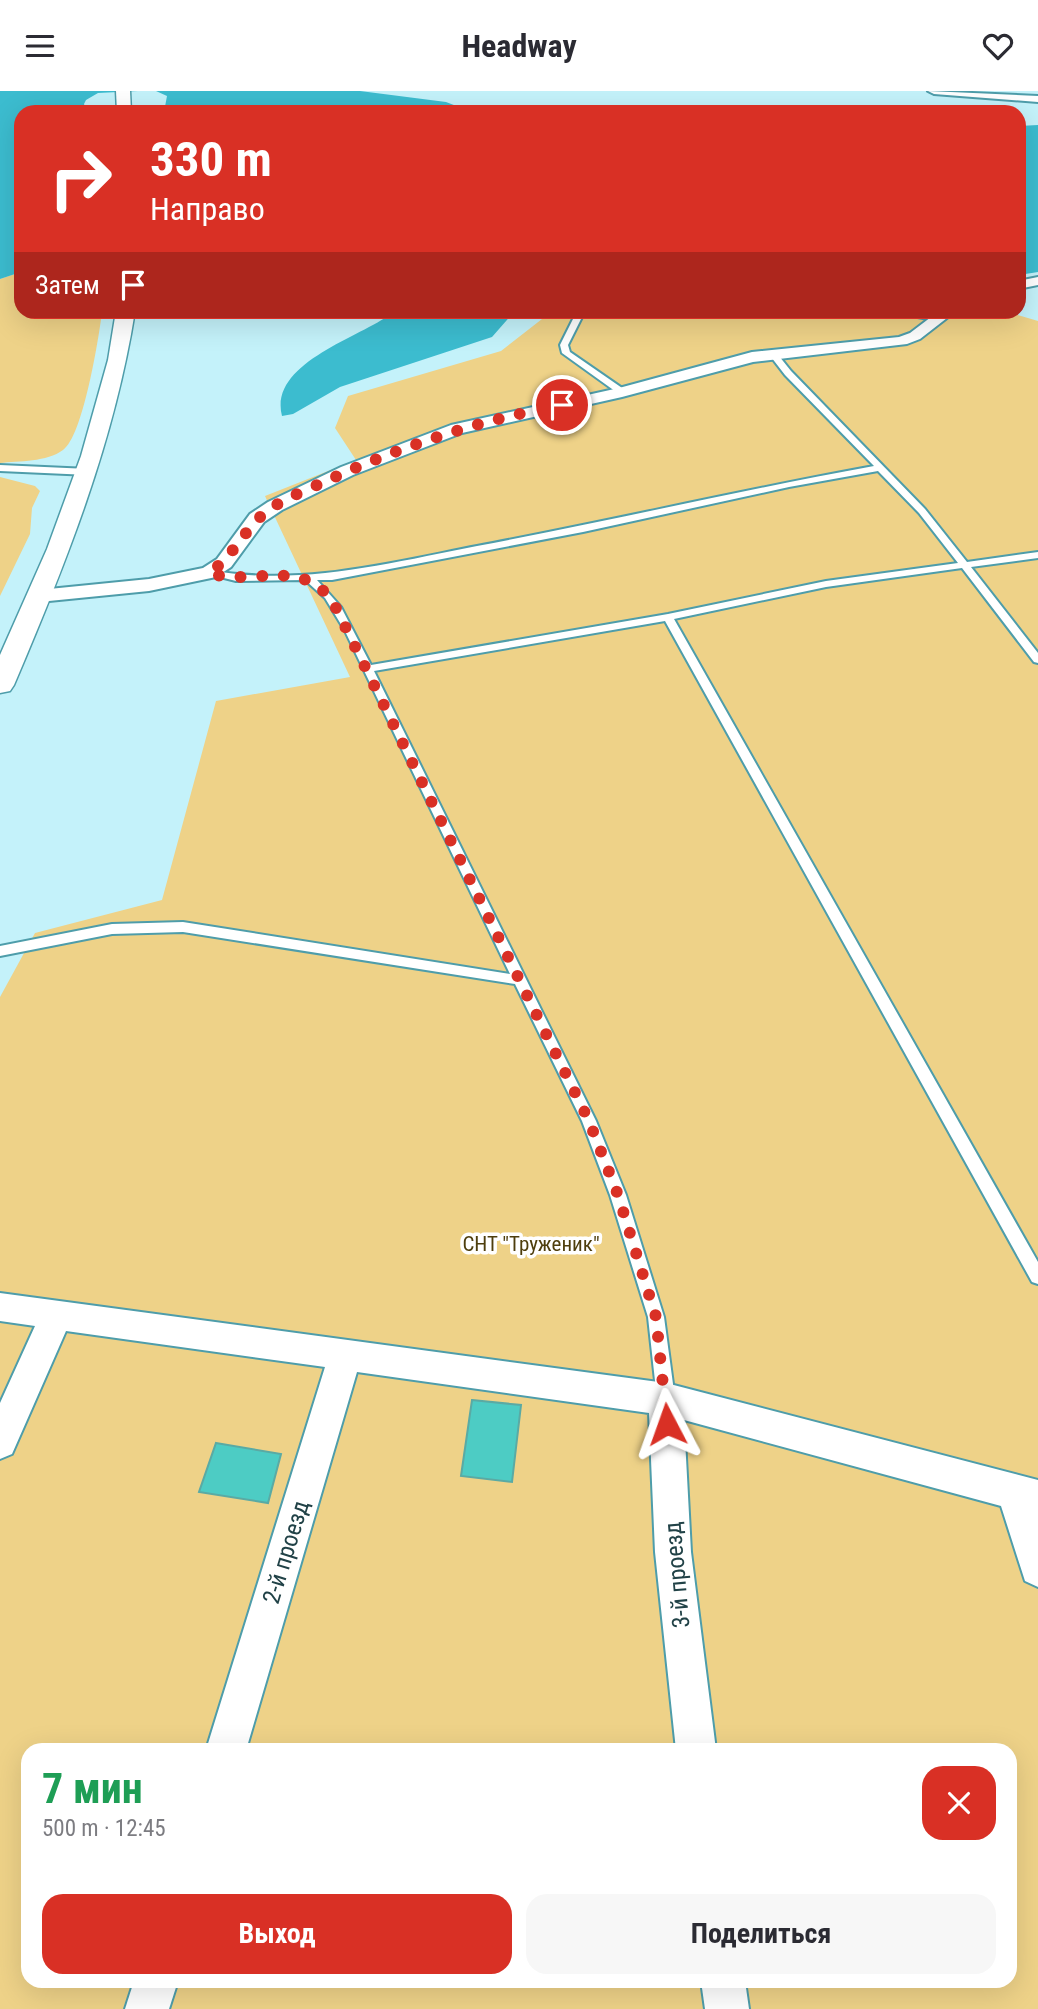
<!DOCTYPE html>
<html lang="ru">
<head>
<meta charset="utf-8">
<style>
  :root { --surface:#fff; --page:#f7f7f7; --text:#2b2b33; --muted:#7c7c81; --accent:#d93025 }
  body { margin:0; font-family:"Roboto Condensed",sans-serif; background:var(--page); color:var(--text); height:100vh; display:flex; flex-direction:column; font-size:26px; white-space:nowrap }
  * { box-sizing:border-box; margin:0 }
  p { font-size:23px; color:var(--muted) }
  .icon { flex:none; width:38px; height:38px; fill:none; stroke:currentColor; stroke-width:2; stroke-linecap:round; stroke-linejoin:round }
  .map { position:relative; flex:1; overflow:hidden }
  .sheet { position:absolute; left:21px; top:1652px; width:996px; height:245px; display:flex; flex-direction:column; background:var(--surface); border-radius:21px; box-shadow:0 7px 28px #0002 }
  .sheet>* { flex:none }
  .top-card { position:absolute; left:14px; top:14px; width:1012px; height:214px; border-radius:21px; box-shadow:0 7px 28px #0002; background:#d93025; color:#fff; overflow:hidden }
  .pin { position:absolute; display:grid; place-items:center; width:60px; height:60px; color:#fff; margin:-30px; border:4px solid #fff; border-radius:50%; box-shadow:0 2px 7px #0007 }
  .me { position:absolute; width:77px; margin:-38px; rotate:356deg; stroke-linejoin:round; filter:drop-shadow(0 0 5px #0008) }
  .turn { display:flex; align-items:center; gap:24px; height:147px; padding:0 21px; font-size:32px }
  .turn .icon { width:91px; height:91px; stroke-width:2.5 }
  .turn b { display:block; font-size:49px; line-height:60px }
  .then { display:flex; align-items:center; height:66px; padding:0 21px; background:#0003; gap:14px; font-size:26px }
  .round { display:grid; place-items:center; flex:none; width:74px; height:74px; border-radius:21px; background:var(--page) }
  .summary { display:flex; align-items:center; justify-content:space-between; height:119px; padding:0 21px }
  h1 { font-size:42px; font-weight:700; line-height:52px; color:#1e9e55 }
  .cta { display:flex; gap:14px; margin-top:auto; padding:14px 21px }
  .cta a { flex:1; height:80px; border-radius:21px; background:var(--accent); color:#fff; font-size:28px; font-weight:700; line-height:80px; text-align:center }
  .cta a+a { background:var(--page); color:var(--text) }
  header { display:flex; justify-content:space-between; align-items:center; height:91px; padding:0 21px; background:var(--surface); font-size:32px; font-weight:700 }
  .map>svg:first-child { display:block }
</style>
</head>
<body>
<header><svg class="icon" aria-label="menu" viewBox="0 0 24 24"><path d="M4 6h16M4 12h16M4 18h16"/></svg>Headway<svg class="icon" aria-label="heart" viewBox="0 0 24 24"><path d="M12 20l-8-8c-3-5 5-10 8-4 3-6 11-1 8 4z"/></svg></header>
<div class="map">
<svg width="1038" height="1918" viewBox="0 0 1038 1918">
  <rect width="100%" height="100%" fill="#c4f2fa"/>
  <g fill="#eed288" fill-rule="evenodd">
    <path d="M21 181V220L102 221C99 246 83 346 63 359 47 371 19 370 0 372V188Z"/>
    <path d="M1004 220 1038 230V1918H0V906L35 842 162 809 216 610 350 586 265 405 356 369 335 337 348 305 501 260 551 221ZM28 1659H1010V1890H28Z"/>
    <polygon points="0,386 35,395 40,400 32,417 30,443 0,505"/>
  </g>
  <g fill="#3cbccf">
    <polygon points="0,0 138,0 98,2 86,9 84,13 87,21 21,21 21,181 0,188"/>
    <polygon points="156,0 360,0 446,11 472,21 164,21 167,5"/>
    <polygon points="1038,34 1038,181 1019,184 1019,35"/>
    <path d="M395 220 514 221 492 246 340 296 293 323 282 325C268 271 363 246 395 220Z"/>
  </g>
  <g fill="#4dccc4" stroke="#5aaaa4" stroke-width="2">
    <polygon points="472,1309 521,1314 512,1391 461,1385"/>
    <polygon points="216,1352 281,1363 268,1412 199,1401"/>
  </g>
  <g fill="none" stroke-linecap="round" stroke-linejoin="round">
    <g stroke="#4e9daa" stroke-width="4">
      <g id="service">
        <polygon points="577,220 585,220 568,254 570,261 625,299 625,303 619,303 562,262 560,254"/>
        <polygon points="887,220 907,220 942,228 938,230"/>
        <path d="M769 260H775L791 280 925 418 967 471 1038 461V467L971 476 1038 562V572L1034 571 962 477 826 496 674 528 1038 1171V1193L1032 1191 665 530 374 580 596 1030 626 1104 664 1226 675 1308 672 1314 666 1316 660 1314 657 1308 648 1226 610 1104 582 1030 515 893 183 841 112 843 0 865V855L112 833 183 831 510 883 345 540 325 507 305 489 236 490 204 482 209 479C299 496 389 472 477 455 610 430 741 399 874 375L785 284 768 262ZM878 380 919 422 958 472 826 490 668 523 371 574 341 516 317 489H332L583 441 789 396Z"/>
        <polygon points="0,374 89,378 93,381 89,384 0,380"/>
      </g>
    </g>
    <g stroke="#4e9daa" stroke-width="4">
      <g id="minor">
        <polygon points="928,0 1038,5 1038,11 934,3"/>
        <polygon points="1038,186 1038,194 1018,198 1018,190"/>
        <polygon points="939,220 956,220 920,248 907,253 753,271 622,306 462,342 353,384 282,419 264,431 231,476 216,486 149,500 39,511 32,509 29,505 32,501 39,499 149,488 203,477 217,468 250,423 268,411 341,376 451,334 619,297 752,261 899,246 910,242"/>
        <polygon points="0,1202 666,1292 1038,1389 1038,1496 1025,1490 1001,1415 684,1329 691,1461 716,1659 676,1659 655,1461 649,1322 357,1281 246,1659 206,1659 325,1276 66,1240 12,1363 0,1368 0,1312 35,1235 0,1230"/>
        <polygon points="134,1890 178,1890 169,1918 125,1918"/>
        <polygon points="701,1890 745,1890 749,1918 705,1918"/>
      </g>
    </g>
    <g stroke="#4e9daa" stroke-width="3">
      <g id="tertiary">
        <polygon points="116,0 130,0 131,21 117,21"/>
        <path d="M116 220H135C114 352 66 472 14 594L10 600 0 602V564L47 458 81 365 108 269Z"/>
      </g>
    </g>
    <use href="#service" fill="#fff" fill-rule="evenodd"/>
    <use href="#minor" fill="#fff" fill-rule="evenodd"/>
    <use href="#tertiary" fill="#fff" fill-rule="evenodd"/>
  </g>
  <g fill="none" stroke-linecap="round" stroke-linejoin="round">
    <path stroke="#d93025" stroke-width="12" stroke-dasharray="0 21.6" d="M562 314C482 329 407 353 333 387 313 396 290 405 271 417 245 435 235 465 209 482 255 496 300 465 333 511L589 1030 618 1104 656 1226 667 1333"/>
  </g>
  <g text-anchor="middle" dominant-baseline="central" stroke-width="7" stroke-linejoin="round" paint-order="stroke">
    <g font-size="21" fill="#4e3e0d" stroke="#fff">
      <text x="531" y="1153">СНТ "Труженик"</text>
    </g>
    <g font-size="24" fill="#214247" stroke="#fff">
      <text transform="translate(286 1461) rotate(-73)">2-й проезд</text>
      <text transform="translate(677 1484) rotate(-95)">3-й проезд</text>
    </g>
  </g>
</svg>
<div class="pin" style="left:562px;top:314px;background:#d93025"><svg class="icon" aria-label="arrive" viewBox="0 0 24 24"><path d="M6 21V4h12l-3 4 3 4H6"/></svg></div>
<svg class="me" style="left:667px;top:1333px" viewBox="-20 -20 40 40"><path d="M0-17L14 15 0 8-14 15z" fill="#d93025" stroke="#fff" stroke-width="4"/></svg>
<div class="top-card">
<div class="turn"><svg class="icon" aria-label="right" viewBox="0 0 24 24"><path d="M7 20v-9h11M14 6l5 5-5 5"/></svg><div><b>330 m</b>Направо</div></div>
<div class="then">Затем<svg class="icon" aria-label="arrive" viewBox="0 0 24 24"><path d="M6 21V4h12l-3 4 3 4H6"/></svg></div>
</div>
<section class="sheet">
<div class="summary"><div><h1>7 мин</h1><p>500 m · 12:45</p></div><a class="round" style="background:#d93025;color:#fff"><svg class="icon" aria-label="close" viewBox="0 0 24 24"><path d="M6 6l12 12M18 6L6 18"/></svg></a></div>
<div class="cta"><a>Выход</a><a>Поделиться</a></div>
</section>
</div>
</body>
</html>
